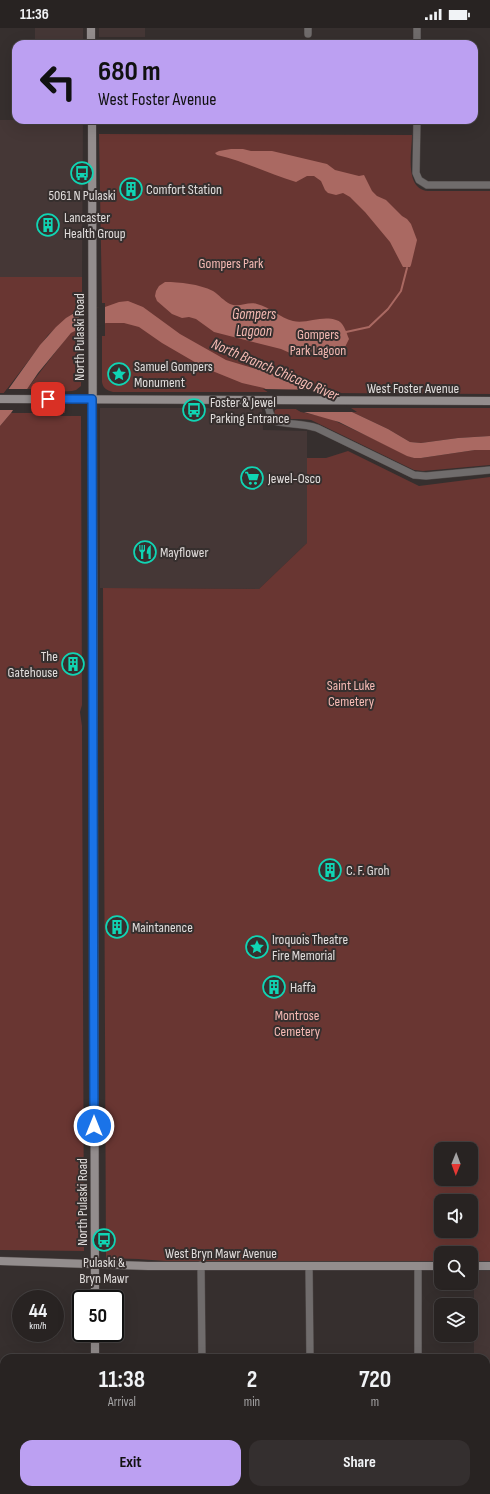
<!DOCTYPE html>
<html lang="en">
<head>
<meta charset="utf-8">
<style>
  :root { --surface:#282322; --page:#342f2f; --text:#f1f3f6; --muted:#a5a4a5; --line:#444040; --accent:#bca0f2 }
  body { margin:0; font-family:"Sofia Sans Condensed",sans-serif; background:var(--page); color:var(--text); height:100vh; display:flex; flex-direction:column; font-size:15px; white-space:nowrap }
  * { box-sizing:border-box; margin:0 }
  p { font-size:13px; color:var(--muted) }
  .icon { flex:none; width:22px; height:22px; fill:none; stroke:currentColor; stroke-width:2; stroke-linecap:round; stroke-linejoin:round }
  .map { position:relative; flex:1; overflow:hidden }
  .panel { position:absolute; left:0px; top:1326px; width:490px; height:140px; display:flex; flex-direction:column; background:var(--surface); border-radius:12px 12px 0 0; box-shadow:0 4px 16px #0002,0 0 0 1px var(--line) }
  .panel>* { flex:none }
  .guide { position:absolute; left:12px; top:12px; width:466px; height:84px; border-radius:12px; box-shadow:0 4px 16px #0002,0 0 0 1px var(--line); background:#bca0f2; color:#111; overflow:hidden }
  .needle { width:26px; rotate:181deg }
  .controls { position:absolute; left:434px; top:1114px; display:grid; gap:8px }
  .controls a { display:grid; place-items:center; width:44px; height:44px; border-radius:8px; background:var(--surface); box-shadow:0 4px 16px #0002,0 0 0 1px var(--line); font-size:20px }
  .speed { position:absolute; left:12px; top:1262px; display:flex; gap:8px; font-size:20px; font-weight:700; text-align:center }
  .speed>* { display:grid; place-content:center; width:52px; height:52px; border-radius:50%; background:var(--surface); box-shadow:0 4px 16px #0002,0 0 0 1px var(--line); line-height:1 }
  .speed small { font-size:10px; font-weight:400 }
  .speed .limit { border:2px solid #111; border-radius:6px; background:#fff; color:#111 }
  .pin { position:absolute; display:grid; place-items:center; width:34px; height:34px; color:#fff; margin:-17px; border-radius:8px; box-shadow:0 2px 6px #0006 }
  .me { position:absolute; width:44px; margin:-22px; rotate:0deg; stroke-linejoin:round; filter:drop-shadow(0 0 3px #0008) }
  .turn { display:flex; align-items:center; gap:14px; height:84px; padding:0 20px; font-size:18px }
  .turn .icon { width:52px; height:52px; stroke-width:2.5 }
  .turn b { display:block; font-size:28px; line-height:34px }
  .eta { display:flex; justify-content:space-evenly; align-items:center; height:68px; text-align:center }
  .eta b { font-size:24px; font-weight:700; line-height:28px }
  .cta { display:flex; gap:8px; margin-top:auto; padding:8px 20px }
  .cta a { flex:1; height:46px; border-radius:12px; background:var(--accent); color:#111; font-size:16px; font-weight:700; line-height:46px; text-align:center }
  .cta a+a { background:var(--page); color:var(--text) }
  .status { display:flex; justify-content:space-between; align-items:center; height:28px; padding:0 20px; background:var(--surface); direction:ltr }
  .status svg { height:11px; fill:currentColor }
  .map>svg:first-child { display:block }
</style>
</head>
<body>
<div class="status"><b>11:36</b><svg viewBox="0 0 49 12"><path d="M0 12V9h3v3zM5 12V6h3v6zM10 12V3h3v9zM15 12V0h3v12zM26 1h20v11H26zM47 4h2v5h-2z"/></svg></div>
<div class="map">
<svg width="490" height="1466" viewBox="0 0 490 1466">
  <rect width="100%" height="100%" fill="#362f2e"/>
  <g fill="#453736">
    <rect x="35" y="0" width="48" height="16"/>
    <rect x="99" y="0" width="46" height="9"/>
    <polygon points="0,92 83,92 82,249 0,249"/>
    <polygon points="100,380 262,380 263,402 307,403 307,515 259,561 100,560"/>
    <polygon points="474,1243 490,1243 490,1466 474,1466 474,1462 486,1462 486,1330 474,1330"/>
    <polygon points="0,1439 4,1439 4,1462 88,1462 88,1466 0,1466"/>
  </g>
  <g fill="#693632" fill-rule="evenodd">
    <path d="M99 106 412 107C412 124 404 161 428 163H490V366L326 365 320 362 264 361 268 364H113C106 362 103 360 102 354V308H105V275H102Z"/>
    <polygon points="0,249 82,249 82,276 79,276 79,282 74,284 48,307 4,365 0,365"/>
    <polygon points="79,301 79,308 82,308 81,358 76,362 72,363 37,365 39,361 27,361 64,313 71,305"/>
    <polygon points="37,379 65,381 65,385 38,385"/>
    <polygon points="351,380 490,380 490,408 458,410 421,415 410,414 388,401 352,384 357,384"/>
    <path d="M277 381H296L301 384 329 390 414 430H421L475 422H490V437L423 443 414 442 311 392C301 390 286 392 278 390 274 388 274 385 275 382Z"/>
    <polygon points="11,385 34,385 40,388 81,388 82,677 80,684 82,698 84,1223 0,1222 0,398"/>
    <path d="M348 423 419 458 490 449V1233H471V1225H441V1233H165L138 1231 106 1230 103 560 259 561 307 515V430H326ZM441 1121H471V1151H441ZM441 1173H471V1203H441Z"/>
  </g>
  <g fill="#aa6962">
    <path d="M231 121H243L251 123H272L327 136 335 142 359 148 364 147 372 163 377 168 386 172 402 188 407 191 411 196 417 212 411 237 410 239H403L390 214 365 184 350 169 343 165 336 167 328 165 325 162 321 153 314 148H307L296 154C269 146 244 133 217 127L215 125 219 123Z"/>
    <path d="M165 254C180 254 199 256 213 263 219 267 224 273 230 276 239 280 248 273 257 276 270 279 280 290 293 293 307 296 322 287 336 292 344 294 346 304 349 311L344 321 340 323 299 324 290 325 281 321 214 304 196 291 189 289 182 290 172 286 157 273 155 268 156 263 159 258Z"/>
    <polygon points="128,273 143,279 180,306 226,332 303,355 314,360 352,384 388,401 410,414 421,415 458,410 490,408 490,422 475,422 421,430 414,430 407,428 339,394 304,384 264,360 242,355 205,340 162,315 139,299 124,295 106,295 79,301 71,305 38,345 11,385 0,398 0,373 40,317 56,299 66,290 79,282 105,279 119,274"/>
  </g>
  <g fill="#362f2e">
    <polygon points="105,277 105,297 79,303 79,280 96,280"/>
    <polygon points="7,361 29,361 15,382 0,382 0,370"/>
    <polygon points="263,361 321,362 356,384 301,384"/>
  </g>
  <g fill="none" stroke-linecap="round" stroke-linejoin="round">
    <polyline stroke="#aa6962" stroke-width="2" points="346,304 369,299 388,281 401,263 407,240"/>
    <g stroke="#514b4a" stroke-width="8">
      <g id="street">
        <polyline points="308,0 308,6"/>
        <polyline points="417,16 417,0"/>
        <polyline points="417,92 416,145 419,152 427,157 490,157"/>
        <path d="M266 372 270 385 274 393C288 397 302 395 317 400L414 447 426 448 490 442"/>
        <polyline points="201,1237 202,1330"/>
        <polyline points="309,1238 310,1330"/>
        <polyline points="418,1330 418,1238"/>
        <polyline points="203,1462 203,1466"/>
        <polyline points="310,1462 310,1466"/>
        <polyline points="417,1466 417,1462"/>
      </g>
    </g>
    <g stroke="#514b4a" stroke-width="9">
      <g id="secondary">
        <polyline points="91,0 91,16"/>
        <polyline points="92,92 95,1271"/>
        <polyline points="0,371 490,373"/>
        <polyline points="0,1233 148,1238 441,1238"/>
        <polyline points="471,1238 490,1238"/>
        <polyline points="95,1305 95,1330"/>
        <polyline points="95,1462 95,1466"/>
      </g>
    </g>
    <use href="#street" stroke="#706c6c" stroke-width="7"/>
    <use href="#secondary" stroke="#938d8d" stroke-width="8"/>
  </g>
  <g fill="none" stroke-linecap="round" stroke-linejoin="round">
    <g stroke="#114b97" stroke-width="10">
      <polyline id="route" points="48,371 92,371 94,1098"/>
    </g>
    <use href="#route" stroke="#1a73e8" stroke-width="7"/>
  </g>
  <defs>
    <g id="bus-ring" transform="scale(1.15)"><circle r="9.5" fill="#362f2e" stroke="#10d5b4" stroke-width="1.5"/><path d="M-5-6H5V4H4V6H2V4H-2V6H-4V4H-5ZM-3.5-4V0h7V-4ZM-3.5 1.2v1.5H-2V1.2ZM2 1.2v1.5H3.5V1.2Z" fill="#10d5b4"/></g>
    <g id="building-ring" transform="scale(1.15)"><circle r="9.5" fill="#362f2e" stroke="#10d5b4" stroke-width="1.5"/><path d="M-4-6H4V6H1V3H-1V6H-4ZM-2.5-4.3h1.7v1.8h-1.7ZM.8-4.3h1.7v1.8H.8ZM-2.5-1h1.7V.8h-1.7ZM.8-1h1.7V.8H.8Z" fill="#10d5b4"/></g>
    <g id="sight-ring" transform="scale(1.15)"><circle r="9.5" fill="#362f2e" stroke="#10d5b4" stroke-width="1.5"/><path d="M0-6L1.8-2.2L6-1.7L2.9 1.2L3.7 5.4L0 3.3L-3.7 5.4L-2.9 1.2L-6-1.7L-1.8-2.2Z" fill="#10d5b4"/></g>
    <g id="supermarket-ring" transform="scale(1.15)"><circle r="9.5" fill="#362f2e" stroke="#10d5b4" stroke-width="1.5"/><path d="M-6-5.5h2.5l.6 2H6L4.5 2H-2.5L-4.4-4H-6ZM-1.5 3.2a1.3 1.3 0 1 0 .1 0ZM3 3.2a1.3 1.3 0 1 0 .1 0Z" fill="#10d5b4"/></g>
    <g id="restaurant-ring" transform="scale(1.15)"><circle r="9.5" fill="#362f2e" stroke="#10d5b4" stroke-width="1.5"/><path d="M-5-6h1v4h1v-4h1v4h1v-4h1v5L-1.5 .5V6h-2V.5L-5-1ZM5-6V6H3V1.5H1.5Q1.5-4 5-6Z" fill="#10d5b4"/></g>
  </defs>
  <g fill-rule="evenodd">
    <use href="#bus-ring" x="82" y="145"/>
    <use href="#building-ring" x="131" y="161"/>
    <use href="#building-ring" x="48" y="197"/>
    <use href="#sight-ring" x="119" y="346"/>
    <use href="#bus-ring" x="194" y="382"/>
    <use href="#supermarket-ring" x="252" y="450"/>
    <use href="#restaurant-ring" x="145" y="524"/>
    <use href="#building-ring" x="73" y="636"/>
    <use href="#building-ring" x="330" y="842"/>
    <use href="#building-ring" x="117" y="899"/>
    <use href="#sight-ring" x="257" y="919"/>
    <use href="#building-ring" x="274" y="959"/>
    <use href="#bus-ring" x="104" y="1212"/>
  </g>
  <g text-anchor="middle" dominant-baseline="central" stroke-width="4" stroke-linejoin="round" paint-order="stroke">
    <g font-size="14" fill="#e0dcdb" stroke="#362f2e" text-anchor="start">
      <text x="146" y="161">Comfort Station</text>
      <text x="82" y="167" text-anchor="middle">5061 N Pulaski</text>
      <text x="64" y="189">Lancaster<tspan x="64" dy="16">Health Group</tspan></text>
      <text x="134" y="338">Samuel Gompers<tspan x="134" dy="16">Monument</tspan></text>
      <text x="210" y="374">Foster &amp; Jewel<tspan x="210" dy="16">Parking Entrance</tspan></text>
      <text x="268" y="450">Jewel-Osco</text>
      <text x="160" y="524">Mayflower</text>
      <text x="58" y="628" text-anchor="end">The<tspan x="58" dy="16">Gatehouse</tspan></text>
      <text x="346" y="842">C. F. Groh</text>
      <text x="132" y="899">Maintanence</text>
      <text x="272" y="911">Iroquois Theatre<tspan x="272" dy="16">Fire Memorial</tspan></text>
      <text x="290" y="959">Haffa</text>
      <text x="104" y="1234" text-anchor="middle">Pulaski &amp;<tspan x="104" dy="16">Bryn Mawr</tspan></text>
    </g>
    <g font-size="14" fill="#f5bab4" stroke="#362f2e">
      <text x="231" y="235">Gompers Park</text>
      <text x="318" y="306">Gompers<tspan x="318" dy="16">Park Lagoon</tspan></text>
      <text x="351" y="657">Saint Luke<tspan x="351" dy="16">Cemetery</tspan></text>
      <text x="297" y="987">Montrose<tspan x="297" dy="16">Cemetery</tspan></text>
    </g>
    <g font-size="14" fill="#e0dcdb" stroke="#362f2e">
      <text transform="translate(79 309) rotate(-90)">North Pulaski Road</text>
      <text x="413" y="360">West Foster Avenue</text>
      <text transform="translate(82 1174) rotate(-90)">North Pulaski Road</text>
      <text x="221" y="1225">West Bryn Mawr Avenue</text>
    </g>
    <g font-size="15" font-style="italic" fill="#f6bbb4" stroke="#362f2e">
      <text x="254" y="286">Gompers<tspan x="254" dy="17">Lagoon</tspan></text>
      <text transform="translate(275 342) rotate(23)">North Branch Chicago River</text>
    </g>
  </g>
</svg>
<div class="controls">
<a><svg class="needle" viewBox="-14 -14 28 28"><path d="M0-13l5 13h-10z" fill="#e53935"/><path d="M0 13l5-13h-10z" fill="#a5a4a5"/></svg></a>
<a><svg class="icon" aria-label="sound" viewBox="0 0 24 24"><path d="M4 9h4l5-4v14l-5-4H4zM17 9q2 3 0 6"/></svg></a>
<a><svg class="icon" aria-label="search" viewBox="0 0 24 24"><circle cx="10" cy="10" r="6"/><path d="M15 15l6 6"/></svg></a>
<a><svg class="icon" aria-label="layers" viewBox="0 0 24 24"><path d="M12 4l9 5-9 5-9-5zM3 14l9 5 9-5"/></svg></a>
</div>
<div class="speed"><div>44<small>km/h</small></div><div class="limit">50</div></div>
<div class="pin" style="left:48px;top:371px;background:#d93025"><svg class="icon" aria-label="arrive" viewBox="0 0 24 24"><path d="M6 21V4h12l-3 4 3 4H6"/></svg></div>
<svg class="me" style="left:94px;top:1098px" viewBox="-20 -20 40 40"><circle r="17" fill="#1a73e8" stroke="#fff" stroke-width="3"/><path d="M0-11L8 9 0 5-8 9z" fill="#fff"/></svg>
<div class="guide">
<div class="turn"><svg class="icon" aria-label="left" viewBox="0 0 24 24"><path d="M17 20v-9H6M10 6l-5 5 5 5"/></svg><div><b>680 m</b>West Foster Avenue</div></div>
</div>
<section class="panel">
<div class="eta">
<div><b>11:38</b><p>Arrival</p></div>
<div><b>2</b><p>min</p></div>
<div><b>720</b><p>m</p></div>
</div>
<div class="cta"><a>Exit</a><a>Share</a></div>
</section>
</div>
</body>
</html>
